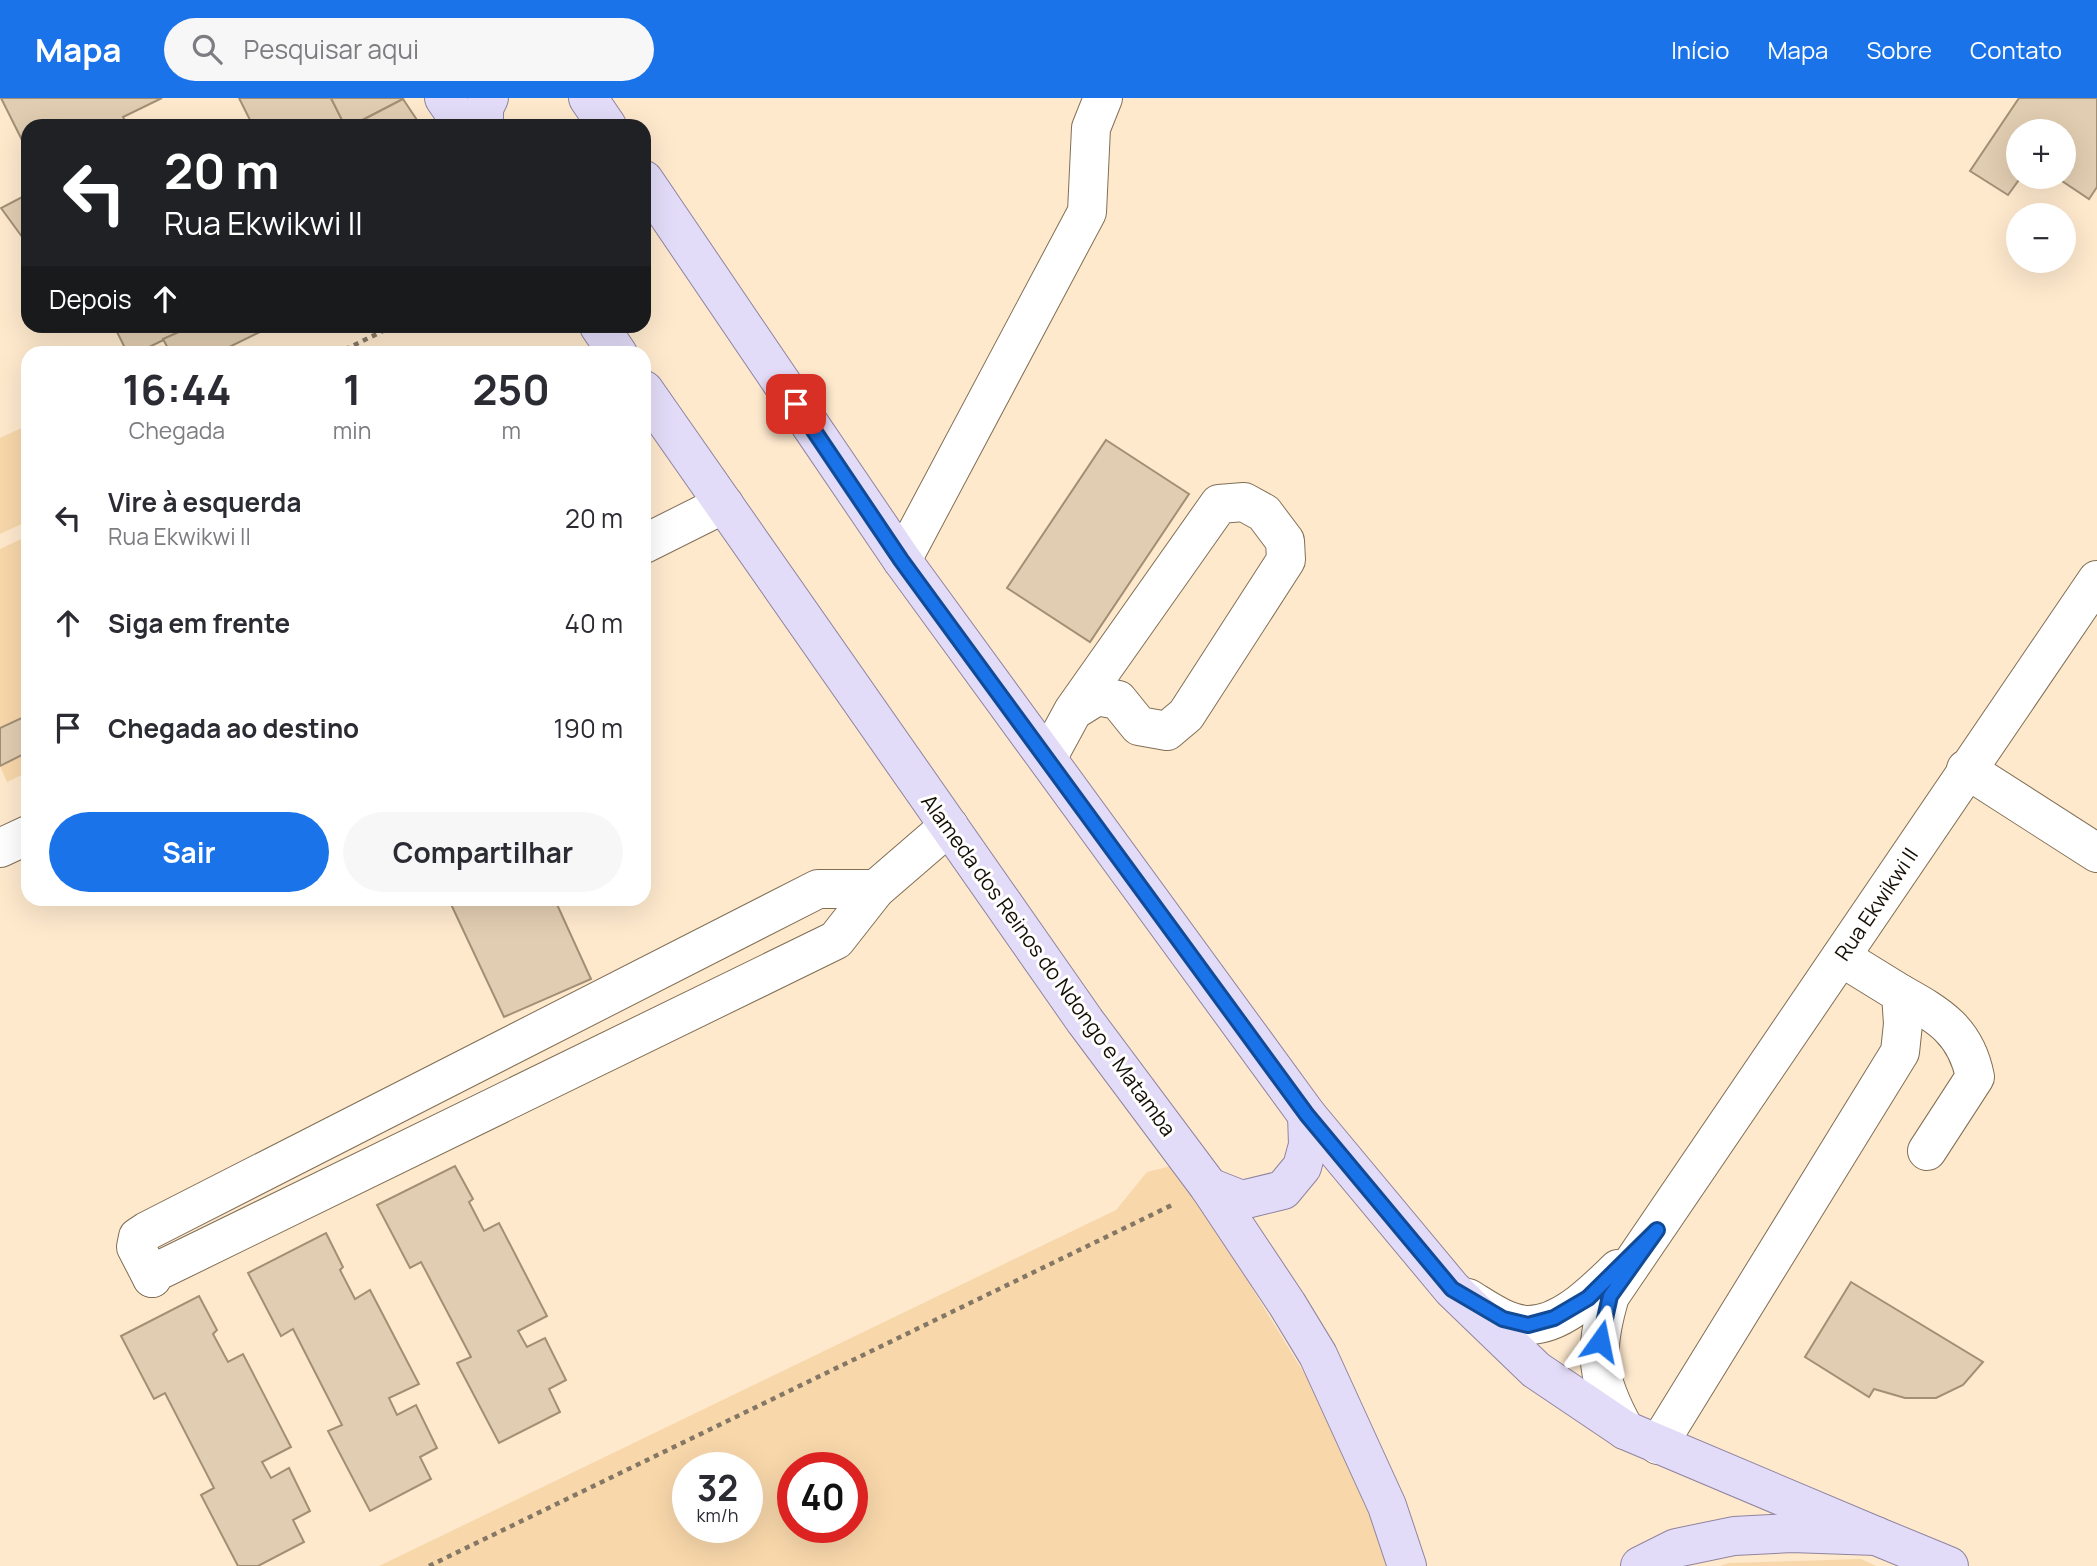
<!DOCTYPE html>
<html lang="pt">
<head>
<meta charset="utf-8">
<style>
  :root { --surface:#fff; --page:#f7f7f7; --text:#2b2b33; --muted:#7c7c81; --accent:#1a73e8 }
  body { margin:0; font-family:Manrope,sans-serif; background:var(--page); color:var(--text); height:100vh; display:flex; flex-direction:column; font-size:26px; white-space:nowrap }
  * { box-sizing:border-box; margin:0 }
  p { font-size:23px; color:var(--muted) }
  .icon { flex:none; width:38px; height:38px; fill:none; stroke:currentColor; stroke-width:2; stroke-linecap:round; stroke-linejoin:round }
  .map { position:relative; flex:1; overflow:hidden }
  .side { position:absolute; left:21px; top:248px; width:630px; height:560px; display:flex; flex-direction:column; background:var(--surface); border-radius:21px; box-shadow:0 7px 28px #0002 }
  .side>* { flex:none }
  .hud { position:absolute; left:21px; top:21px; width:630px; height:214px; border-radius:21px; box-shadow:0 7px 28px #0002; background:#202124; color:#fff; overflow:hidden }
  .tools { position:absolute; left:2006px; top:21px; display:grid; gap:14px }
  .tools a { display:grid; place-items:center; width:70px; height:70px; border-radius:50%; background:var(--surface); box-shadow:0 7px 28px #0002; font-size:35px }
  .speed { position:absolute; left:672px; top:1354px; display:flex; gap:14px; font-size:35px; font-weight:700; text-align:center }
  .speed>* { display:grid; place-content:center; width:91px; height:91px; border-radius:50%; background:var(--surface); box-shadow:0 7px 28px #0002; line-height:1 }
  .speed small { font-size:18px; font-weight:400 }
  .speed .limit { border:10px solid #d22; background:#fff; color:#111 }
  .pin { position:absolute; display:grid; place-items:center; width:60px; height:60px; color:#fff; margin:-30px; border-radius:14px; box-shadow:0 4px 10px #0006 }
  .me { position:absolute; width:77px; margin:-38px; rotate:12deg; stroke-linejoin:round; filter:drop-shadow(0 0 5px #0008) }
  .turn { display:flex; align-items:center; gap:24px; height:147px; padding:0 28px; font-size:32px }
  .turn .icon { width:91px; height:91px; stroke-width:2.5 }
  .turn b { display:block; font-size:49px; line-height:60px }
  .then { display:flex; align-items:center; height:66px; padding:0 28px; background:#0003; gap:14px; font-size:26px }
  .eta { display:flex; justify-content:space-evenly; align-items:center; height:119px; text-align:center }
  .eta b { font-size:42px; font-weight:700; line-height:49px }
  .action { display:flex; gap:14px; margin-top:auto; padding:14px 28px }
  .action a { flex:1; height:80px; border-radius:42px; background:var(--accent); color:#fff; font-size:28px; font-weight:700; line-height:80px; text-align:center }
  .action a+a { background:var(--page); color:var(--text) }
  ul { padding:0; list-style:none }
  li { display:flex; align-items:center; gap:21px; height:105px; padding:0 28px }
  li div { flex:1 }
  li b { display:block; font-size:26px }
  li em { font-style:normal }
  header { display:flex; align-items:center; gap:42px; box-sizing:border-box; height:98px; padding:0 35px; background:var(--accent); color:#fff }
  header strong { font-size:33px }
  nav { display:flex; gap:38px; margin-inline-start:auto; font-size:24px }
  .search { width:490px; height:63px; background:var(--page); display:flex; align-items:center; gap:18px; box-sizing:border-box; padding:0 24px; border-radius:38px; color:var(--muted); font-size:26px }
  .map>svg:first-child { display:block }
</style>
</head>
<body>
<header>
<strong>Mapa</strong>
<div class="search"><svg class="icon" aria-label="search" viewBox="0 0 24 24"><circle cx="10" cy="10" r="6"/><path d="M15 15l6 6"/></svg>Pesquisar aqui</div>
<nav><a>Início</a><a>Mapa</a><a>Sobre</a><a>Contato</a></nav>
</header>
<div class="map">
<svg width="2097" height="1468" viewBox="0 0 2097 1468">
  <rect width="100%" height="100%" fill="#fee9cd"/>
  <g fill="#f8d7aa" fill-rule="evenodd">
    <polygon points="28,327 28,423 0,436 0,340"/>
    <polygon points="28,438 28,617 0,630 0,451"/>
    <polygon points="28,654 28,674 7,684 0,668"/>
    <path d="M1171 1068 1245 1179 1309 1283 1377 1433 1389 1468H379L1116 1112 1147 1074ZM688 1370H747V1430H688ZM793 1370H852V1430H793Z"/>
    <polygon points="1861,1461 1876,1468 1720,1468 1729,1465"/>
  </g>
  <g fill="#e1cdb1" stroke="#a28f74" stroke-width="2">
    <polygon points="1,0 162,0 123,19 128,28 28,28 28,54"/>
    <polygon points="239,0 331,0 345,28 253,28"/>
    <polygon points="331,0 402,0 403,1 351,28 345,28"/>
    <polygon points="2019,0 2097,0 2097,89 2089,101 2056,79 2063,79 2063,33 2018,33 2018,79 2021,79 2008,97 1970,73"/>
    <polygon points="403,1 421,28 351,28"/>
    <polygon points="28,96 28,147 1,110"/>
    <polygon points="114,228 192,228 135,256 128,256"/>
    <polygon points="192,228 272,228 215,256 171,256 163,241"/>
    <polygon points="1106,342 1189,396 1090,544 1007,490"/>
    <polygon points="28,617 28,654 0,668 0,630"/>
    <polygon points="449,802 555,802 591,881 504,919"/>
    <polygon points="455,1068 473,1101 469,1104 484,1133 499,1125 547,1218 518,1233 527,1249 545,1240 566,1282 549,1291 560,1314 499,1345 457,1265 471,1259 421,1164 410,1170 377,1107"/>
    <polygon points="326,1135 343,1169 340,1172 355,1201 370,1192 419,1286 389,1300 397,1317 416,1307 437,1350 420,1359 431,1381 370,1413 328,1333 342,1327 293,1231 281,1238 248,1175"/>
    <polygon points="1851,1184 1983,1264 1963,1287 1936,1300 1905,1300 1874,1291 1869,1299 1805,1259"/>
    <polygon points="199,1198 217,1232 213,1236 228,1264 243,1256 291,1349 262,1364 271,1380 289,1370 310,1413 293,1422 304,1444 258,1468 238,1468 201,1397 214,1390 165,1295 154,1301 121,1238"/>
  </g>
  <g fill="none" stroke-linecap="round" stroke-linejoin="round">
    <g stroke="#816f55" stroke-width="40">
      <g id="minor">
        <polyline points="644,446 724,406"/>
        <polyline points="902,462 1087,114 1091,30 1103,0"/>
        <polyline points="1048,659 1073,613 1219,406 1244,404 1264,415 1285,443 1286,462 1186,617 1167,633 1139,628 1118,602 1097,598 1073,613"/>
        <polyline points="1966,671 2097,755"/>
        <polyline points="0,750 28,737"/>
        <path d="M1901 896C1939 917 1966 933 1975 979L1927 1053"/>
        <polyline points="152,1180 153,1172 162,1171 836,842 876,791 949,728"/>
        <polyline points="152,1180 136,1149 138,1139 147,1133 818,791 876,791"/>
        <path d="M1468 1200C1486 1211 1506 1226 1528 1227 1563 1227 1595 1193 1618 1171"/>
        <path d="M1625 1332C1596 1280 1593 1255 1610 1198L2097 482"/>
        <polyline points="1658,1347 1900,954 1903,926 1901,896 1841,859"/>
      </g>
    </g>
    <g stroke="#8f84a0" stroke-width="40">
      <g id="major">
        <polyline points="444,0 463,28"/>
        <polyline points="588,0 607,28"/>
        <polyline points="484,28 484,10 489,0"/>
        <polyline points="644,82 902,462 1307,1017 1452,1191 1536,1272 1625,1332 1876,1438"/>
        <polyline points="599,228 618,256"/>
        <polyline points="644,292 1085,923 1209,1089 1287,1206 1318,1257 1387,1408 1407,1468"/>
        <polyline points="1209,1089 1242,1102 1283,1092 1302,1069 1308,1047 1307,1017"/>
        <polyline points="1640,1468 1676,1450 1734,1438 1792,1435 1876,1438 1949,1468"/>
      </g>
    </g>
    <g stroke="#847765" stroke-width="4.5" stroke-dasharray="5 5" stroke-linecap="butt">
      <polyline points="336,256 393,228"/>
      <polyline points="429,1468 1174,1106"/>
    </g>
    <use href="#minor" stroke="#fff" stroke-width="38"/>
    <use href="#major" stroke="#e3dcf8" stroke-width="38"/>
  </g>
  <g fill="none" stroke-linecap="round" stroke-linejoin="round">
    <g stroke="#114b97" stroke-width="18">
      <polyline id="route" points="796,306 901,462 1307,1017 1452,1191 1503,1221 1528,1227 1554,1220 1588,1200 1657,1132 1610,1198 1600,1243"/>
    </g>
    <use href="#route" stroke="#1a73e8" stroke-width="12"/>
  </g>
  <g text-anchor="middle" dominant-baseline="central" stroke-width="6" stroke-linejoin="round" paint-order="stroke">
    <g font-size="21" fill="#150e05" stroke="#fff">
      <text transform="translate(1876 806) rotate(-56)">Rua Ekwikwi II</text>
      <text transform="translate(1049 867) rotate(54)">Alameda dos Reinos do Ndongo e Matamba</text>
    </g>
  </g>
</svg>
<div class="tools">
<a>+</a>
<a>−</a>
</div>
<div class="speed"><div>32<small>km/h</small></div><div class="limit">40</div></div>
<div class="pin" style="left:796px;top:306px;background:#d93025"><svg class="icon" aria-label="arrive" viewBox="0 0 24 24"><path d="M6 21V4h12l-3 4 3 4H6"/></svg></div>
<svg class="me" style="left:1600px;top:1243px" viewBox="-20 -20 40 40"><path d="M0-17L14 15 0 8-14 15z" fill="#1a73e8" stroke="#fff" stroke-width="4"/></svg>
<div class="hud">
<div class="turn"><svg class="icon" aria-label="left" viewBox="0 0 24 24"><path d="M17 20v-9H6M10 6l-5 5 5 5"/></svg><div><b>20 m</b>Rua Ekwikwi II</div></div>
<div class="then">Depois<svg class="icon" aria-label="ahead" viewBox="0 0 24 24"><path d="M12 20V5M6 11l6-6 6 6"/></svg></div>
</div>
<section class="side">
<div class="eta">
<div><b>16:44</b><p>Chegada</p></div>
<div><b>1</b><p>min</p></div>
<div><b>250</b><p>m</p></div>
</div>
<ul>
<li><svg class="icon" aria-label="left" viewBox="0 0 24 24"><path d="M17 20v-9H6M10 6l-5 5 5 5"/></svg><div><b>Vire à esquerda</b><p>Rua Ekwikwi II</p></div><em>20 m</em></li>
<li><svg class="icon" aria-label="ahead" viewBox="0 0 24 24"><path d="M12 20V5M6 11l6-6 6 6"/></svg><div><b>Siga em frente</b></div><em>40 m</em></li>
<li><svg class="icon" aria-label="arrive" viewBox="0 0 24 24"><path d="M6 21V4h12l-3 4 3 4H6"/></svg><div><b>Chegada ao destino</b></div><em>190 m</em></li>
</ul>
<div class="action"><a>Sair</a><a>Compartilhar</a></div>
</section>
</div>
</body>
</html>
